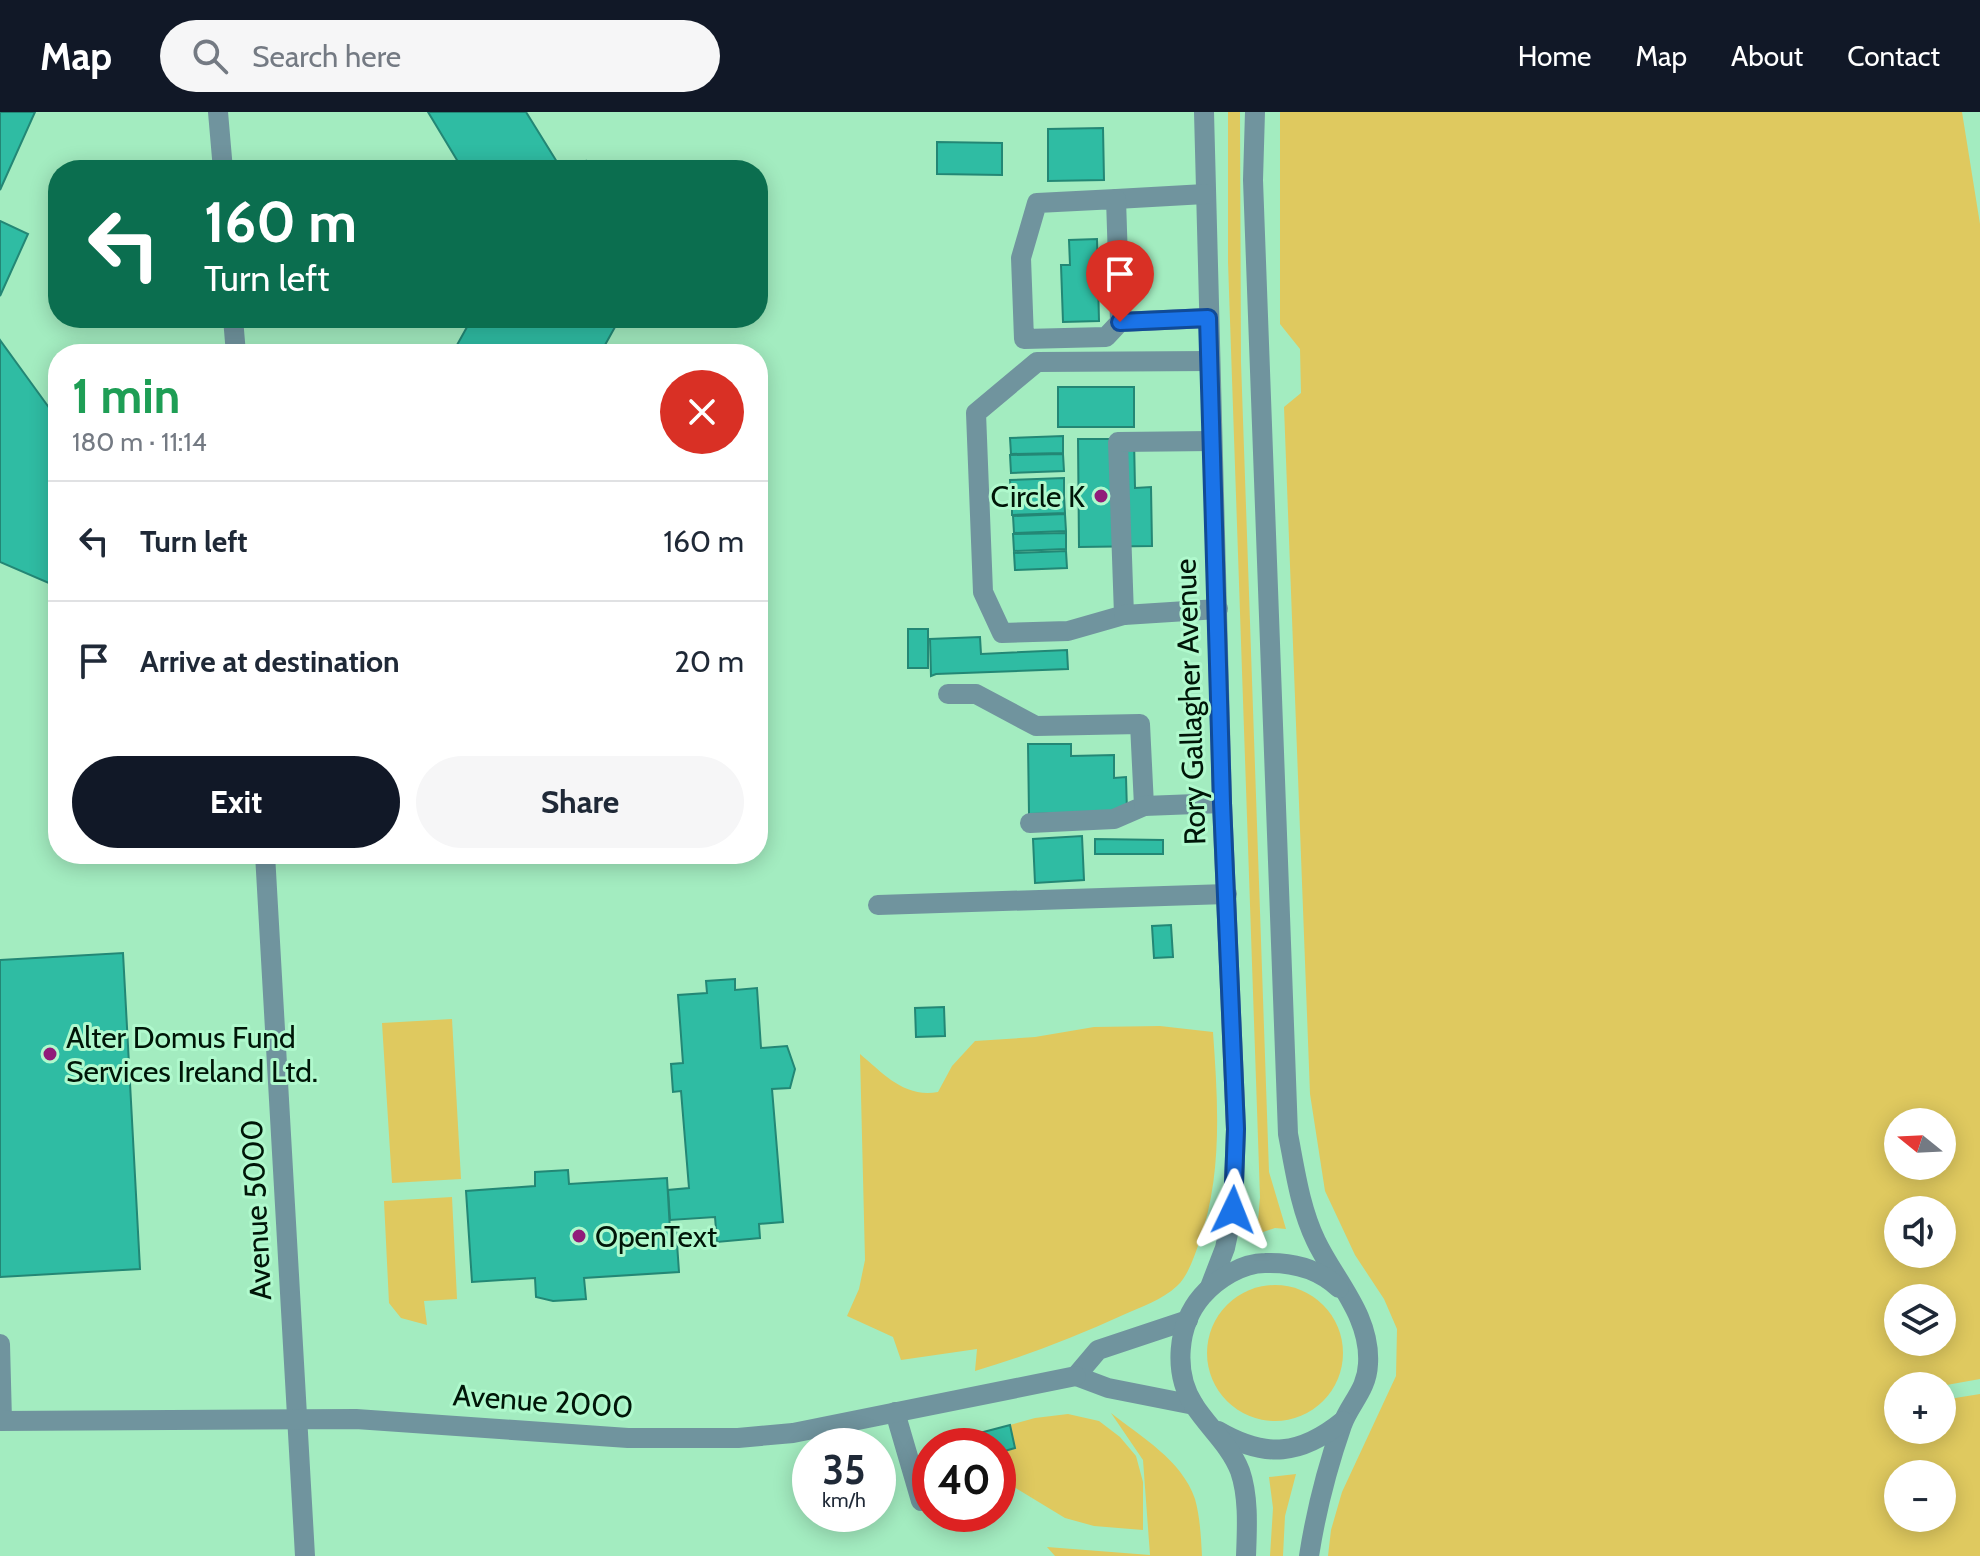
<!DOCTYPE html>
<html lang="en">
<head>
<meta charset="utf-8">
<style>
  :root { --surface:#fff; --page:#f6f6f7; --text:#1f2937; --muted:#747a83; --line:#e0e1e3; --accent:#111827 }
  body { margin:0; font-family:Cabin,sans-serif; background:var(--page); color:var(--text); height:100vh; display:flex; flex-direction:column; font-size:30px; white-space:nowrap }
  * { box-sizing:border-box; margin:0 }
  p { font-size:26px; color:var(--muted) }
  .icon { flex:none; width:44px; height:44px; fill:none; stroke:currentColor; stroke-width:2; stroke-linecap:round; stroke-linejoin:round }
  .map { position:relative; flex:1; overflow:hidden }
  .side { position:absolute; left:48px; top:232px; width:720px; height:520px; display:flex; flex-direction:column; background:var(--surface); border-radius:32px; box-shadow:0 4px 20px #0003 }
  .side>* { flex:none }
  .guide { position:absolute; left:48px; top:48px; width:720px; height:168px; border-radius:32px; box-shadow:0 4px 20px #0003; background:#0b6e4f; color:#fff; overflow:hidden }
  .needle { width:52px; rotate:288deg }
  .fabs { position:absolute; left:1884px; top:996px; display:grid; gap:16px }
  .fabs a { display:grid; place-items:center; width:72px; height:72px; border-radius:50%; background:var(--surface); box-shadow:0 4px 20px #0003; font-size:40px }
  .speed { position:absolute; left:792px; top:1316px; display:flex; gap:16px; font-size:40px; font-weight:700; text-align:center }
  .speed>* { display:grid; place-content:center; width:104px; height:104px; border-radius:50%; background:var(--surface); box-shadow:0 4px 20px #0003; line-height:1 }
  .speed small { font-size:20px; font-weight:400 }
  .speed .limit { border:12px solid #d22; background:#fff; color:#111 }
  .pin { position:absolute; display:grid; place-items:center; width:68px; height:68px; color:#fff; margin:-82px -34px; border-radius:50% 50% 50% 0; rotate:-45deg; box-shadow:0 0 8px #0007 }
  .pin .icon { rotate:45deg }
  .me { position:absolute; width:88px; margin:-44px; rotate:2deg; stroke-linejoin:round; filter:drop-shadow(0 0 6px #0008) }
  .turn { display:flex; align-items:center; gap:28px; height:168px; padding:0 24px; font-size:36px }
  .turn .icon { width:104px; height:104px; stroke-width:2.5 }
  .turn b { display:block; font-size:56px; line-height:68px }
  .round { display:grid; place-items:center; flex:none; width:84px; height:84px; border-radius:42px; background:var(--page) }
  .head { display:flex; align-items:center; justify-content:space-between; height:136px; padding:0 24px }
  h1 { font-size:48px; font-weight:700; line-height:60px; color:#1e9e55 }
  .primary-button { display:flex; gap:16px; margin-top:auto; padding:16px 24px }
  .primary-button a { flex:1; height:92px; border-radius:48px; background:var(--accent); color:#fff; font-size:32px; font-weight:700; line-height:92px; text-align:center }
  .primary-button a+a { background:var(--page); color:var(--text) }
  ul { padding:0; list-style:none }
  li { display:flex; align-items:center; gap:24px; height:120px; padding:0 24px; border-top:2px solid var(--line) }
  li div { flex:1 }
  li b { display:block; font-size:30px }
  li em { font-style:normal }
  header { display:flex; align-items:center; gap:48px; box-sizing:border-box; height:112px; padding:0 40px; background:var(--accent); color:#fff }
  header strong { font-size:38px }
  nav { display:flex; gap:44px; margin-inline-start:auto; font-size:28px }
  .search { width:560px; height:72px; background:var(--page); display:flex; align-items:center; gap:20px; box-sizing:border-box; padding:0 28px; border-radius:44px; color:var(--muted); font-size:30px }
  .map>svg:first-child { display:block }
</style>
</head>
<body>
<header>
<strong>Map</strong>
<div class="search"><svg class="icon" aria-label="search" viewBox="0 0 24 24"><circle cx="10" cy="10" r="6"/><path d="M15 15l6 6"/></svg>Search here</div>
<nav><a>Home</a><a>Map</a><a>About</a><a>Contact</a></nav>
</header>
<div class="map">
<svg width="1980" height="1444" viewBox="0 0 1980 1444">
  <rect width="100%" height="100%" fill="#a3ecc0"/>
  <g fill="#dfc95f" fill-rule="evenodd">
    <polygon points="1228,0 1240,0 1241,250 1269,1060 1286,1117 1275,1116 1257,1122 1260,1085 1228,150"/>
    <path d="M1280 0H1962L1980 112V1267L1941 1274H1898V1318H1942V1285L1943 1288 1980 1282V1444H1328L1331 1418 1342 1380 1396 1264 1397 1217 1384 1187 1355 1143 1325 1079 1310 982 1284 295 1301 281 1300 237 1280 212ZM1942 1010V1054H1898V1010ZM1942 1098V1142H1898V1098ZM1898 1186H1942V1230H1898ZM1942 1362V1406H1898V1362Z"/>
    <polygon points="452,907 461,1067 392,1071 382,911"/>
    <path d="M1160 914 1213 920C1218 992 1223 1062 1199 1131 1194 1145 1188 1164 1177 1174 1162 1188 1141 1195 1123 1203 1075 1225 1026 1244 975 1259L977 1237 901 1248 893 1225 847 1204 859 1177 865 1148 860 942C884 962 904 986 938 980L952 954 975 929 1035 925 1094 915Z"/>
    <polygon points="452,1085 457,1187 424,1189 427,1213 401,1206 389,1191 384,1089"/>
    <circle cx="1275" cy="1241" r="68"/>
    <path d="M1111 1301C1141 1325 1182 1348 1195 1387 1200 1405 1201 1425 1202 1444H1055L1047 1435 1150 1443 1143 1348Z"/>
    <polygon points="1068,1302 1099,1309 1120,1325 1136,1344 1143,1370 1143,1418 1094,1414 1065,1406 1014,1375 998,1345 998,1341 1015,1336 1010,1313 1035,1306"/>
    <polygon points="1296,1362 1285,1404 1283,1444 1270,1444 1273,1396 1269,1365"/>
  </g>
  <g fill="#2fbca3" stroke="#238775" stroke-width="2">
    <polygon points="0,0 35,0 0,78"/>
    <polygon points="428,0 526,0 562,58 463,58"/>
    <polygon points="1103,16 1104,68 1048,69 1048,17"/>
    <polygon points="937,30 1002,31 1002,63 937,62"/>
    <polygon points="586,49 591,58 572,58"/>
    <polygon points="0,109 28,122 0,184"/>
    <polygon points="1097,127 1099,209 1063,210 1061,153 1070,153 1069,128"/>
    <polygon points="472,206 620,206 600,242 452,242"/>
    <polygon points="0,228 58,308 58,475 0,450"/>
    <rect x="1058" y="275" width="76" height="40"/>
    <polygon points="1063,324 1063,341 1011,342 1010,326"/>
    <polygon points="1078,327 1134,327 1135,376 1151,375 1152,434 1079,435"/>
    <polygon points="1063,342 1064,359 1011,361 1010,343"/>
    <polygon points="1064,366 1064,383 1011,385 1010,368"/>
    <polygon points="1064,384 1065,401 1012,403 1012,386"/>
    <polygon points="1065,402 1066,419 1014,421 1013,404"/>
    <polygon points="1066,421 1066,437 1014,439 1013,422"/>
    <polygon points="1066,439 1067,456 1015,458 1014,441"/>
    <rect x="908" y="517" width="20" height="39"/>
    <polygon points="980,525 981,542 1067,538 1068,557 936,562 931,564 930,527"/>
    <polygon points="1028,632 1071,632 1071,644 1114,643 1114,666 1126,665 1127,700 1029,702"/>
    <polygon points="1082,724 1084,768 1035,771 1033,727"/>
    <polygon points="1095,727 1163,728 1163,742 1095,742"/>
    <polygon points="1171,813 1173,845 1154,846 1152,814"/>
    <polygon points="123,841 140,1157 0,1165 0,848"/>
    <polygon points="735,867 735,878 757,876 761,936 787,934 795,957 790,976 772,977 783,1110 759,1112 760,1126 717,1130 715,1105 670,1108 668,1078 689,1076 681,979 673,980 671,952 683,951 678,883 707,881 706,869"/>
    <polygon points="944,895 945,924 916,925 915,896"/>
    <polygon points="568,1058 569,1072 667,1066 670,1118 676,1117 679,1160 584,1166 586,1187 553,1189 536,1185 535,1166 472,1170 466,1079 535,1074 535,1060"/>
    <polygon points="1010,1313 1015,1336 998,1341 998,1334 975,1334 972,1323"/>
  </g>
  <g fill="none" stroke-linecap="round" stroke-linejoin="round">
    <g stroke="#70949e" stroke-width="20">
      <polyline points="218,0 223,58"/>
      <polyline points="1204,0 1222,691 1236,1017 1233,1098 1225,1136 1210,1175"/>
      <path d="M1255 0 1253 68 1288 1022C1295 1058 1300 1096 1316 1129 1335 1169 1371 1204 1368 1252 1367 1278 1350 1291 1342 1313 1327 1356 1316 1399 1309 1444"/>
      <polyline points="1116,87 1205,82"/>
      <polyline points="233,206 236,242"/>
      <polyline points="1120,210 1116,87 1037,91 1021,146 1024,227 1106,225 1120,210 1208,206"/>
      <polyline points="1210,249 1037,250 976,301 983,480 1002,521 1068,519 1124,503 1118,330 1212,329"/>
      <polyline points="1124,503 1218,497"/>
      <polyline points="948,582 976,582 1036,614 1140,612 1144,694 1114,707 1030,711"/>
      <polyline points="1144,694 1222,691"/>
      <polyline points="265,742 305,1444"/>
      <polyline points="878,793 1227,782"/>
      <polyline points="0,1232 2,1309"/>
      <polyline points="1076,1264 1098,1238 1188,1208"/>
      <polyline points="1076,1264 1108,1276 1194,1293"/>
      <polyline points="895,1300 921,1389"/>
      <polyline points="0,1309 356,1307 628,1326 738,1326 793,1321 1076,1264"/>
      <path d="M1218 1319C1266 1347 1301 1343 1343 1309"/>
      <path d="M1246 1444C1247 1417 1249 1385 1240 1359 1230 1333 1208 1315 1194 1293 1173 1261 1177 1213 1202 1184 1217 1167 1242 1151 1265 1151 1293 1150 1318 1156 1339 1176"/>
    </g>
  </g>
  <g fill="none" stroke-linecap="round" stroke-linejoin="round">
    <g stroke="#114b97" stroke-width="20">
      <polyline id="route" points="1120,210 1208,206 1222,691 1236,1017 1233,1098"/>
    </g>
    <use href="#route" stroke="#1a73e8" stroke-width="14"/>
  </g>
  <g fill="#911b7a" stroke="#b0f9cd" stroke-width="3">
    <circle cx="1101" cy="384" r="8"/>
    <circle cx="50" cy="942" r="8"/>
    <circle cx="579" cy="1124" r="8"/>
  </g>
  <g text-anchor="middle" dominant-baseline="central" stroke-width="6" stroke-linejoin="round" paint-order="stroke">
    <g font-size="30" fill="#001608" stroke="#b0f9cd" text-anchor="start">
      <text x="1085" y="384" text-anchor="end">Circle K</text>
      <text x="66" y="925">Alter Domus Fund<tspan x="66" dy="34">Services Ireland Ltd.</tspan></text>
      <text x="595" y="1124">OpenText</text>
    </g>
    <g font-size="30" fill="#001608" stroke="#b0f9cd">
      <text transform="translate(1190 590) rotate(-92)">Rory Gallagher Avenue</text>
      <text transform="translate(256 1098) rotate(-93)">Avenue 5000</text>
      <text transform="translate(543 1289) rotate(4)">Avenue 2000</text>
    </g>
  </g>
</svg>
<div class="fabs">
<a><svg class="needle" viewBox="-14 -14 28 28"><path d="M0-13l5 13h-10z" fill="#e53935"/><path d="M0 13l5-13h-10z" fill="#747a83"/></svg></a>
<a><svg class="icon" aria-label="sound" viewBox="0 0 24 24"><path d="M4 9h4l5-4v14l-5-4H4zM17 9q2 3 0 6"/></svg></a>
<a><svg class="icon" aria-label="layers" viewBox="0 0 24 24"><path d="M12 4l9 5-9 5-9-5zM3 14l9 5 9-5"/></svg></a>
<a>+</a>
<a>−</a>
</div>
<div class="speed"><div>35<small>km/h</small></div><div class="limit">40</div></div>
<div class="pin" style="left:1120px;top:210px;background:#d93025"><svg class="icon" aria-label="arrive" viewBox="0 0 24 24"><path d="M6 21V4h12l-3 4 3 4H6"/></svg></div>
<svg class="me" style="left:1233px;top:1098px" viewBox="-20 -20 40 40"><path d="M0-17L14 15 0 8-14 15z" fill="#1a73e8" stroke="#fff" stroke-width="4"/></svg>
<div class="guide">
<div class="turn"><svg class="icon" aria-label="left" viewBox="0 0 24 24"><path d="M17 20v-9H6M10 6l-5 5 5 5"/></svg><div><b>160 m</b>Turn left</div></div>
</div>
<section class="side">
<div class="head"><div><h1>1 min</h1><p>180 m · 11:14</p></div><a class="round" style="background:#d93025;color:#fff"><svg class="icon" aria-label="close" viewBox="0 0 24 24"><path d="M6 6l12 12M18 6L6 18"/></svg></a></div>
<ul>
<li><svg class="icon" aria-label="left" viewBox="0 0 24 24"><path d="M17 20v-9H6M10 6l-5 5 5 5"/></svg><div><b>Turn left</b></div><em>160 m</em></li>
<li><svg class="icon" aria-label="arrive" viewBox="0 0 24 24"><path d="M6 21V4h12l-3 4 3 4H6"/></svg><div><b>Arrive at destination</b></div><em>20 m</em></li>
</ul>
<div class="primary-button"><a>Exit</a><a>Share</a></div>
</section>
</div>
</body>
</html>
